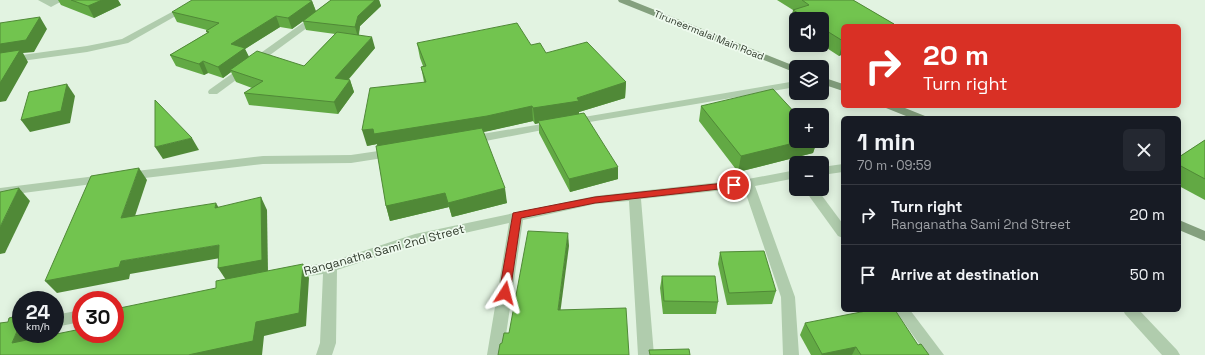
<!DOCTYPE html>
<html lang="en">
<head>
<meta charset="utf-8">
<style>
  :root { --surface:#171b24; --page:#242831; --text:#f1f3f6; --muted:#9ea1a6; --line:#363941 }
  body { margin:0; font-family:"Space Grotesk",sans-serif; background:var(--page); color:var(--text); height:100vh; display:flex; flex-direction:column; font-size:15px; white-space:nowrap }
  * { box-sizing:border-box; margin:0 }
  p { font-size:13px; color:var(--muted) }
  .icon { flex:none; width:22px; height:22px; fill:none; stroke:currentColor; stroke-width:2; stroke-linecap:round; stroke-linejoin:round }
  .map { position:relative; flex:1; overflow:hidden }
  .panel { position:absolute; left:841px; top:116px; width:340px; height:196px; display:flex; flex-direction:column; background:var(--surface); border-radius:6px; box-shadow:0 2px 10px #0003 }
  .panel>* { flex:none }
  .top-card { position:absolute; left:841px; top:24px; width:340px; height:84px; border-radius:6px; box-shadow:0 2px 10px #0003; background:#d93025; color:#fff; overflow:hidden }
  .buttons { position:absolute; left:789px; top:12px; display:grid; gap:8px }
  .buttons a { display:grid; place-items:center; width:40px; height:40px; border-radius:6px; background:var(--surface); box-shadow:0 2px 10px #0003; font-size:20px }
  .speed { position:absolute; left:12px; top:291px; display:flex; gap:8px; font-size:20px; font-weight:700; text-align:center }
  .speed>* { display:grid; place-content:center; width:52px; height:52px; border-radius:50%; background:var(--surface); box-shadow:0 2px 10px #0003; line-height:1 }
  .speed small { font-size:10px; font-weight:400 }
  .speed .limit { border:6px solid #d22; background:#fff; color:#111 }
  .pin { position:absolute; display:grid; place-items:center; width:34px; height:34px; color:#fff; margin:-17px; border:2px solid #fff; border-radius:50%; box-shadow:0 1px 4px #0007 }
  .me { position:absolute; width:44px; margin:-22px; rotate:9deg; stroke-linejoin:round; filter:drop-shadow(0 0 3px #0008) }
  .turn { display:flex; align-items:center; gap:14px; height:84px; padding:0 16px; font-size:18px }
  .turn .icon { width:52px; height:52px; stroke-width:2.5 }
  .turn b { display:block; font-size:28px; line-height:34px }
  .round { display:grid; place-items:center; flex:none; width:42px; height:42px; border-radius:6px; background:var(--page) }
  .overview { display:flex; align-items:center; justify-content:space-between; height:68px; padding:0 16px }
  h1 { font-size:24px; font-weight:700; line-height:30px }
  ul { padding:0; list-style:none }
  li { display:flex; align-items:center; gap:12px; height:60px; padding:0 16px; border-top:1px solid var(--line) }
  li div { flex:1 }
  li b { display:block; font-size:15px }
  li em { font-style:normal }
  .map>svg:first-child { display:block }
</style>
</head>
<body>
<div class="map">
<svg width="1205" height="355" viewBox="0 0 1205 355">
  <rect width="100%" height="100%" fill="#e2f3e1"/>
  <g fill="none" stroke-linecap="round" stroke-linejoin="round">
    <g fill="#b0ccad" fill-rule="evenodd">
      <polygon points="38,0 64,0 51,7"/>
      <polygon points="194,0 204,0 128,43 87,52 0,64 0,58 87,46 122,39"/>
      <polygon points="335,0 345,0 217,94 209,94 208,92 209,90"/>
      <polygon points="796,81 796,87 572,125 567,122 572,119"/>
      <polygon points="554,122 558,123 559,125 558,127 470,144 466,143 464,140 466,137 470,136"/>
      <polygon points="392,149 396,150 398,153 396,156 351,163 263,164 128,180 124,179 122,176 124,173 128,172 263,156 351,155"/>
      <polygon points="843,164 843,172 822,175 822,167"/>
      <polygon points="796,170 796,178 755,186 795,297 799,355 783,355 781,297 744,188 641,199 654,355 638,355 629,201 595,204 523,220 503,355 487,355 509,223 416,244 337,270 336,343 332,355 316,355 320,343 323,274 291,279 286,278 284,274 286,270 291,269 330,262 415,234 595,196 748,179"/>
      <polygon points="104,175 108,176 110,179 108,182 0,196 0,188"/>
      <polygon points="804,189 817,189 843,224 843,238 838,236"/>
      <polygon points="81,310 81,322 55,327 55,315"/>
      <polygon points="895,310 910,310 944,355 927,355"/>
      <polygon points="1123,310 1139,310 1177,350 1180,355 1162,355 1125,314"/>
    </g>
    <g fill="#84a07e" fill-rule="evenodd">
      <polygon points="618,0 630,0 797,67 796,67 796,73 619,2"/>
      <polygon points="822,77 843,84 843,91 822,84"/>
      <polygon points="885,106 900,106 925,116 926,118 911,118 886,108"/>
      <polygon points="1179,220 1205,231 1205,241 1179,230"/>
    </g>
  </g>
  <g fill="#62a944" fill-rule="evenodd">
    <polygon points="58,0 118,0 121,5 94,18 61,5"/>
    <path d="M331 0H379L381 6 360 26 359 35 375 48 349 79 350 80 354 92 338 114 249 105 244 93 252 88 236 82 231 72 223 78 208 73 204 75 176 66 170 55 207 33 206 31 207 30 177 22 172 12 312 1 316 11ZM303 21 306 30 335 34 304 66 249 57 245 49 280 27 292 29Z"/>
    <polygon points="777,0 853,0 894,24 893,26 843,26 843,54 839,56 822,45 822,19 796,19 796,27 790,24 793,10"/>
    <polygon points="417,43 531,45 546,53 626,82 625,98 579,112 579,114 618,179 570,192 539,133 539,123 535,124 533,121 483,132 507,203 452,217 449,207 390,221 386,206 377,144 367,146 424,82 421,67 423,66 420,58"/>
    <polygon points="701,106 796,141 817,141 813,153 738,172 699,121"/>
    <polygon points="1205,140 1205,200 1179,186 1179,157"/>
    <polygon points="720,252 776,291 772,304 727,305 718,264"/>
    <polygon points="662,276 718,302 716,314 663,314 660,288"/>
    <polygon points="805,323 918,345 929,355 811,355 800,335"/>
  </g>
  <g fill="#508937">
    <polygon points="102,0 118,0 121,5 94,18 88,6"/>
    <polygon points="375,0 379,0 381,6 360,26 358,37 355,27 358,16"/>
    <polygon points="312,1 316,12 292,29 288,18"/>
    <polygon points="276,16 280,27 245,49 250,59 230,70 231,72 223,78 218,67 231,44"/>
    <polygon points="40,17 47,29 34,52 23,53 28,62 6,101 0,102 0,44"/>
    <polygon points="372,37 375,48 339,90 335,78"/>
    <polygon points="843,42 843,54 839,56"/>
    <polygon points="203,61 208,73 204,75 199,64"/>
    <polygon points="350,80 354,92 338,114 334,102"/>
    <polygon points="626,82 625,98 579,112 579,116 538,121 539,123 535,124 533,108 577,98"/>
    <polygon points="67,84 75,96 70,123 30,132 21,120"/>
    <polygon points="532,106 533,121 489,131 379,150 377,144 367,146 362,130"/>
    <polygon points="192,138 199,150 163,159 155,147"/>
    <polygon points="802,141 817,141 813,153 738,172 741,156"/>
    <polygon points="618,167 618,179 570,192 569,179"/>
    <polygon points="139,168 147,180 130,231 121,218"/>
    <polygon points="19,188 30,201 5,253 0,254 0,227"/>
    <polygon points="505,188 507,203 452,217 448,203"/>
    <polygon points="445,193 449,207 390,221 386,206"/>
    <polygon points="261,197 267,210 268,272 226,280 218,268"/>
    <polygon points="216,203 223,215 215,208"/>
    <polygon points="568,233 569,246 559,322 558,310"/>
    <polygon points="219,245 226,257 130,274 129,279 57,293 45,281 121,261"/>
    <polygon points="303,264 309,278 306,326 264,336 262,355 188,355 256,322"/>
    <polygon points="21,322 21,334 36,334 27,355 12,343"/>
    <polygon points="856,347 852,355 821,355 822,354"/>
  </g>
  <g fill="#72c44f" stroke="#508937">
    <polygon points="71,0 102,0 88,6"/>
    <polygon points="192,0 308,0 312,1 288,18 276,16 231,44 245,48 218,67 203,61 199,64 170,55 209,32 206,31 219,23 172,12"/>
    <polygon points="331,0 375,0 358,16 355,27 303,21"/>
    <polygon points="802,0 853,0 894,24 887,26 843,26 843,41 822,28 822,19 808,19 793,10 809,5"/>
    <polygon points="40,17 26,40 0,44 0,23"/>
    <polygon points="517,23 531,45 540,43 546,53 587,42 626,82 577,98 579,101 533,108 532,106 487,116 374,134 373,129 362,130 370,88 426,82 421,67 426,66 417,43"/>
    <polygon points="337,32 372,37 335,78 350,80 334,102 244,93 263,81 230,70 257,51 304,66"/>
    <polygon points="20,50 0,83 0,53"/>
    <polygon points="67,84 61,111 21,120 29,92"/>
    <polygon points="773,89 797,115 796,115 796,141 802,141 741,156 701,106"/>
    <polygon points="155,100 192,138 155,147"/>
    <polygon points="584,113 618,167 569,179 538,121"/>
    <polygon points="482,128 505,188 448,203 445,193 386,206 376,146"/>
    <polygon points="1205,140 1205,179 1179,165 1179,157"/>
    <polygon points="139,168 121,218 216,203 215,208 261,197 262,260 218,268 219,245 121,261 119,267 45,281 91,176"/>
    <polygon points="19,188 0,227 0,192"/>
    <polygon points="528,231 568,233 558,310 626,308 629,355 498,355 500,344 502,343 504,333 509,333"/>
    <polygon points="764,251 776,291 729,293 720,252"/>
    <polygon points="303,264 299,313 256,322 253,341 188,355 0,355 0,323 8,322 9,318 21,315 21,322 12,343 81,329 81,334 115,334 115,309 216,288 216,281"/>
    <polygon points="662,276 715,276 718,302 664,301"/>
    <polygon points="871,310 895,310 918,345 921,344 929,355 861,355 856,347 822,354 805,323"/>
    <polygon points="689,349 690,355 650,355 649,350"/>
  </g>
  <polygon fill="#d93025" stroke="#8d1f18" points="734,182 737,183 739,185 737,187 595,203 521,218 510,293 508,296 505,297 501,296 499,293 513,213 595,197"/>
  <g text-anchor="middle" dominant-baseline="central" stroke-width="3.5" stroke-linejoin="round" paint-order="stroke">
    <g font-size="10" fill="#2f3a2b" stroke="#eefaee">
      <text transform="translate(709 35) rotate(22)">Tiruneermalai Main Road</text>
    </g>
    <g font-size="12" fill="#2f3a2b" stroke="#eefaee">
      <text transform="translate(384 250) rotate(-15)">Ranganatha Sami 2nd Street</text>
    </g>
  </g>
</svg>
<div class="buttons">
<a><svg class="icon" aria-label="sound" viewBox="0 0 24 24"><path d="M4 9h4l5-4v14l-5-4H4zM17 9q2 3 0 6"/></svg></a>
<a><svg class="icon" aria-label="layers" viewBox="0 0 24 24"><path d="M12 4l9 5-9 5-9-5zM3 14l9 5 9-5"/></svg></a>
<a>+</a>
<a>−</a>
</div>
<div class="speed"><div>24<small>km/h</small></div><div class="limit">30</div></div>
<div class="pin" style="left:734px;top:185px;background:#d93025"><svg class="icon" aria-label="arrive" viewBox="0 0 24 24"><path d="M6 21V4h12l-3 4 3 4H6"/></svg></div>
<svg class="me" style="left:505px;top:293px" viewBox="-20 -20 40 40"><path d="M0-17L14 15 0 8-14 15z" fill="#d93025" stroke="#fff" stroke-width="4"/></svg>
<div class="top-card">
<div class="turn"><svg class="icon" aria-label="right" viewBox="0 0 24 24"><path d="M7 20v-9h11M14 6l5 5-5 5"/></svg><div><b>20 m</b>Turn right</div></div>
</div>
<section class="panel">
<div class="overview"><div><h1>1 min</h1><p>70 m · 09:59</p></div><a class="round"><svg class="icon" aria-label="close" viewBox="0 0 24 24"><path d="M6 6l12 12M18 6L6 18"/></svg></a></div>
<ul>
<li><svg class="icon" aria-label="right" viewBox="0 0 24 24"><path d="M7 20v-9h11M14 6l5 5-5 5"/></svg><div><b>Turn right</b><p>Ranganatha Sami 2nd Street</p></div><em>20 m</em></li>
<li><svg class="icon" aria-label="arrive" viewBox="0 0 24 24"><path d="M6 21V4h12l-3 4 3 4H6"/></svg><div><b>Arrive at destination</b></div><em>50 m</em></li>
</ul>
</section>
</div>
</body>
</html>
